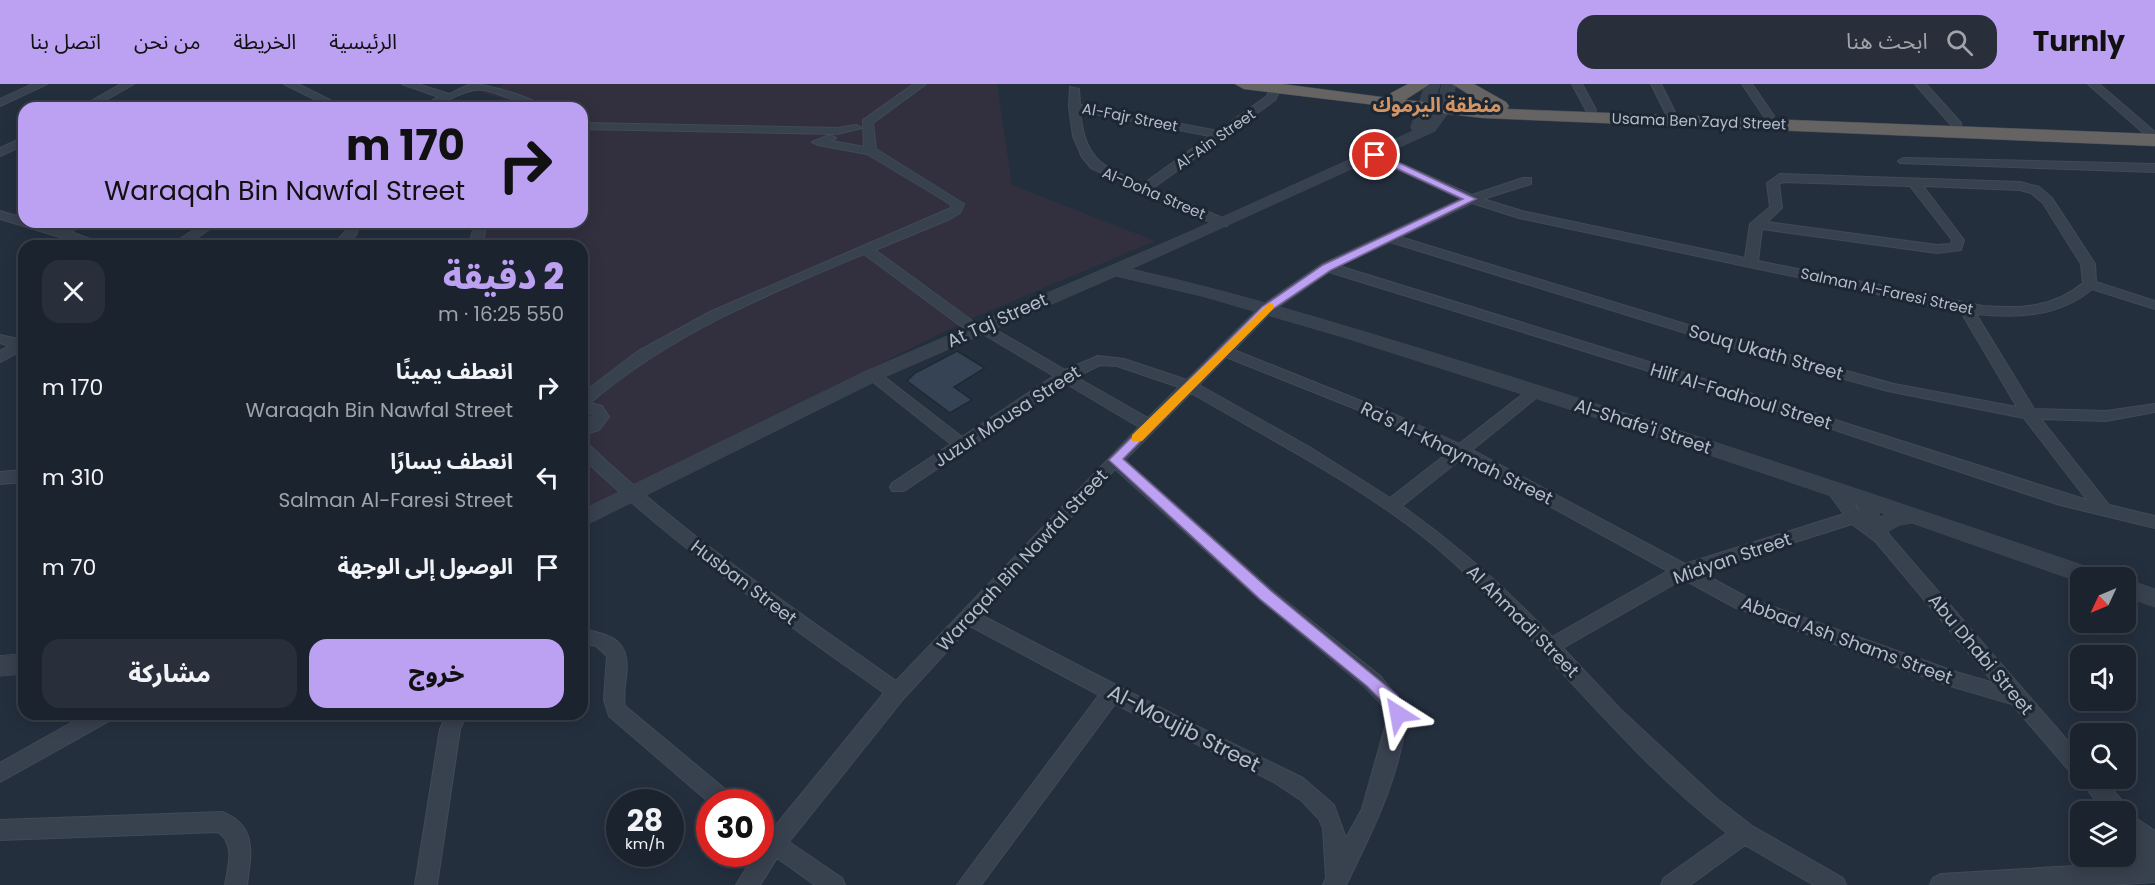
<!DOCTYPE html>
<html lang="ar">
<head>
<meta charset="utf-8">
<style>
  :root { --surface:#1b232e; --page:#282f3a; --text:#f1f3f6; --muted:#a0a4aa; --line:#39404a; --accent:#bca0f2 }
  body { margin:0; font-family:Poppins,"Noto Sans Arabic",sans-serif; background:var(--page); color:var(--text); direction:rtl; height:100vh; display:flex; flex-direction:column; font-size:22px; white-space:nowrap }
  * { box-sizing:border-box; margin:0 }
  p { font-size:20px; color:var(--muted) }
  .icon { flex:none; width:33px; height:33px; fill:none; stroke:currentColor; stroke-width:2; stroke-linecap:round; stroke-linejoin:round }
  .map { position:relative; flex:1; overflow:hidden; direction:ltr }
  .panel { position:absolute; left:18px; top:156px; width:570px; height:480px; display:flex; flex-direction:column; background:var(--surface); border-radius:18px; box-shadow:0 3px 15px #0003,0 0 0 2px var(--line); direction:rtl }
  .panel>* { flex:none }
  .guide { position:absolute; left:18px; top:18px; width:570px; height:126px; border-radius:18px; box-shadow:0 3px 15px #0003,0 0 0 2px var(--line); direction:rtl; background:#bca0f2; color:#111; overflow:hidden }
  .needle { width:39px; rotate:226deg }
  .tools { position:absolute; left:2070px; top:483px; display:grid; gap:12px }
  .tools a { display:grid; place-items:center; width:66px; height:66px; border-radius:12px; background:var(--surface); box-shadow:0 3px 15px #0003,0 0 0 2px var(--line); font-size:30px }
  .speed { position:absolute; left:606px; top:705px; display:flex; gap:12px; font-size:30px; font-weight:700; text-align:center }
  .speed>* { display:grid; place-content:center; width:78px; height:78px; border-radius:50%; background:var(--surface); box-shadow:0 3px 15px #0003,0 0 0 2px var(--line); line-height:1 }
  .speed small { font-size:15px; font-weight:400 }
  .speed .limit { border:9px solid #d22; background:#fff; color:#111 }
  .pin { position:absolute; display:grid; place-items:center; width:51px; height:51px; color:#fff; margin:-26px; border:3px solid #fff; border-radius:50%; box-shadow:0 2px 6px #0007 }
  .me { position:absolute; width:66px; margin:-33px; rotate:326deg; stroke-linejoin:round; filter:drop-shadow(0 0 4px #0008) }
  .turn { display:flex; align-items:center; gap:21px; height:126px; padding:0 24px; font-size:27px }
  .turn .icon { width:78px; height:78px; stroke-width:2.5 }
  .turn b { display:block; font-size:42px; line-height:51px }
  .round { display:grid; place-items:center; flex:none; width:63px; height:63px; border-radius:18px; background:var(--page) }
  .summary { display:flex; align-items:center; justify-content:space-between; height:102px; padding:0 24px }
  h1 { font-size:36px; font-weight:800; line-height:45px; color:var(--accent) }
  .cta { display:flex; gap:12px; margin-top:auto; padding:12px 24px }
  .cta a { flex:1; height:69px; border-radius:18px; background:var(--accent); color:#111; font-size:24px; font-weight:800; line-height:69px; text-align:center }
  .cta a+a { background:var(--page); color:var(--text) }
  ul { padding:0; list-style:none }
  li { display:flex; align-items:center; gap:18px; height:90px; padding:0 24px }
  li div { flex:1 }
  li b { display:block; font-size:22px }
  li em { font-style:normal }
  header { display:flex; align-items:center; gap:36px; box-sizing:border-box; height:84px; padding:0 30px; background:var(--accent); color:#111 }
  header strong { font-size:28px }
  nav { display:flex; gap:33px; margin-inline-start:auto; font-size:21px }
  .search { width:420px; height:54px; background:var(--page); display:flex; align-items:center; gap:15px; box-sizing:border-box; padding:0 21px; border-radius:18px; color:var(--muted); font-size:22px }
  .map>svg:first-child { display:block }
</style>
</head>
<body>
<header>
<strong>Turnly</strong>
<div class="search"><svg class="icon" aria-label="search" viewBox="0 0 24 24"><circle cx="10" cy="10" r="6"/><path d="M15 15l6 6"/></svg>ابحث هنا</div>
<nav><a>الرئيسية</a><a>الخريطة</a><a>من نحن</a><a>اتصل بنا</a></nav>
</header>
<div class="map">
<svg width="2155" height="801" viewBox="0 0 2155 801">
  <rect width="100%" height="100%" fill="#242f3e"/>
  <polygon fill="#32303f" points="507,0 997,0 1012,101 1155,157 968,236 582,427 582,162 468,162 477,138 582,138 582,24 531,24 480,8"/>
  <polygon fill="#364354" stroke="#1f2835" stroke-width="1.5" points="957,267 985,284 954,303 972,316 950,329 907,297 915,289"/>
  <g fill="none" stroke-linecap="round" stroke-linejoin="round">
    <g stroke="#414a57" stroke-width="2">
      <g id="minor">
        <polygon points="33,0 47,0 0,22 0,15"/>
        <polygon points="121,0 134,0 92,24 79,24"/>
        <polygon points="284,0 298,0 346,24 332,24"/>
        <path d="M402 0H418L449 10C456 7 464 2 471 0 483 0 532 12 544 24 523 24 496 4 476 6 457 7 443 24 418 24L439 13Z"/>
        <path d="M914 0H926L873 39 876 65 964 120 960 129 950 135 875 166 978 241 991 243 1065 286 1098 272 1124 275 1187 296 1261 222 1322 180 1461 115 1371 73V69L1375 68 1472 111 1523 94H1531V100L1483 115 1522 127 1745 174 1750 140 1770 123 1767 99 1780 90 2020 98 2039 103 2052 114 2095 180 2096 198 2155 217V225L2092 205C2059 233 2017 234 1976 230L2034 325 2106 327 2155 320V328L2106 337 2041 335 2109 421 2155 432V444L2060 421 1778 327 1329 188 1271 228 1234 266 1391 329 1459 360 1531 304H1541L1544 307 1541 310 1472 366 1685 480 1844 430 1825 404 1827 400H1839L1861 429 1854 414 1856 410H1868L1890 452 2080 671V694H2102L2126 721 2128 729 2155 747V798L2110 801H1930L1933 794 1941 790 2140 778 2126 758V728H2104L2079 694 2073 691 2012 620 1947 601 1736 524 1683 495 1563 564 1620 625 1717 715 1752 742 1843 794 1846 801H1814L1745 761 1690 801H1661L1664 794 1727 749C1619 665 1540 552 1436 463 1366 404 1270 355 1191 309L1125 376 1272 506 1379 591 1407 624C1403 687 1373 746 1346 801H1323L1326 794 1323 744 1319 735 1302 717 1272 697 1115 620 981 801H957L1099 611 970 542 904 614 789 758 842 794 845 801H815L777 774 760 801H736L755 770H760V740L772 746 884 609C781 535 674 462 582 373V359L588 360C682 450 790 522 896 597L1139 343 1065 299 904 407H892L890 403 892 399 951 360 868 294 866 291 868 288H878L962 353 1054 292 983 250 969 248 864 170C768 210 670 250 590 319L602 322 609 333 599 346 582 351V340L593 332 591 329 582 328V310L637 268 710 228 951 124V121L942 115 867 70 818 61 812 58 830 51 836 54 832 57 864 63 863 36ZM1783 98 1910 102 1952 156 1951 160 1937 161 1767 138 1782 124 1779 100ZM1923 102 2020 106 2031 109 2043 119 2081 180 2083 199C2053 224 2020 225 1983 222L1758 177 1762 145 1937 169 1961 166 1964 156ZM1472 119 1519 134 1961 228 2017 323 1894 300 1767 265 1400 153ZM1390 158 1757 271 1888 307 2024 334 2087 416 1788 321 1339 182ZM1226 273 1381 335 1449 368 1390 414 1311 364 1199 301ZM1100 281 1117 282 1179 303 1148 334 1076 293ZM1462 374 1668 487 1552 553C1506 504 1457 461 1402 422ZM1115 385 1260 516 1365 603 1387 626 1386 640 1362 725 1346 754 1334 721 1303 694 1176 632 981 531ZM1852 440 1876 458 1994 599 1956 588 1748 514 1700 488Z"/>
        <path d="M1273 0H1283L1275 16 1153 104 1227 136V142H1219L1091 84 1082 73 1073 52 1069 23 1070 3 1079 5 1080 21 1218 47 1267 12ZM1080 27 1210 52 1143 100C1101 82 1085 76 1080 27Z"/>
        <polygon points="1572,0 1582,0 1596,26 1595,28 1587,28"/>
        <polygon points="1651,0 1661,0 1675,28 1674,30 1666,30"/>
        <polygon points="1742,0 1752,0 1774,32 1773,34 1765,34"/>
        <polygon points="1915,0 1926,0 1961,39 1961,43 1953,43"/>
        <polygon points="2088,0 2099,0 2155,48 2155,52 2147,52"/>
        <polygon points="582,39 837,44 856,41 862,44 837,50 582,45"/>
        <polygon points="24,53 24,61 0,72 0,64"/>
        <polygon points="1904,74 2155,80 2155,88 1900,79 1898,77"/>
        <polygon points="0,127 24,134 24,138 38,138 59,144 72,138 88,138 71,148 109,162 90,162 0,135"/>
        <polygon points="205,138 220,138 185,162 170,162"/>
        <polygon points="349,138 361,138 356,151 346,162 332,162 344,149"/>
        <polygon points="475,138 487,138 483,157 542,158 548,162 469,162"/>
        <polygon points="0,251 18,255 24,254 24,265 0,278 0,267 9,262 0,259"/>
        <polygon points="24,386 24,398 0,400 0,388"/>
        <path d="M582 545C613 551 631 557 626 593 625 603 623 612 625 622L732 711 734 718 710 719 609 632 604 616 607 572 596 562 582 559Z"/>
        <polygon points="87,630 114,630 111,636 0,698 0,679"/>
        <polygon points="447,630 467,630 460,645 437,801 415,801 440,645"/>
        <path d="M222 728C258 742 251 770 247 801H225C228 782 236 761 218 748L0 756V736Z"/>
      </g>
    </g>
    <g stroke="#414a57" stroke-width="1">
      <g id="tertiary">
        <path d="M1426 0H1440L1428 36 1436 26 1442 0H1456L1450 26 1435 47 1131 185C1257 213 1381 253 1505 291 1705 354 1904 420 2102 488L2105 494H2080V498L1912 439 1900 441 1879 452 1871 449 1868 444 1885 430 1635 346 1343 253 1202 212 1116 192 880 295 582 443V426L866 287 1187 149 1413 47 1411 44Z"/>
        <polygon points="2126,495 2155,505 2155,523 2126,513"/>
        <polygon points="24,570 24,590 0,592 0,572"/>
      </g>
    </g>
    <g stroke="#434c59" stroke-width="1">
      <polygon id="trunk" points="1235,0 1282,0 1389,14 1391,9 1408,0 1430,0 1405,16 1491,24 1452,0 1474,0 1506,18 1509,22 1507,25 2155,50 2155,62 1483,34 1244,5"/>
    </g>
    <use href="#minor" fill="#38414e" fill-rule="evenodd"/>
    <use href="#tertiary" fill="#38414e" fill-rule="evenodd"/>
    <use href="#trunk" fill="#656462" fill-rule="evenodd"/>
  </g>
  <polygon fill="#bca0f2" stroke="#7a689d" stroke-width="1.5" points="1372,69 1378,69 1476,115 1331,186 1270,227 1123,375 1271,507 1397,611 1406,630 1404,635 1392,635 1385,620 1367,602 1260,515 1109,376 1262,223 1323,181 1463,115 1372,73"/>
  <polygon fill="#f59e0b" points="1269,219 1273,220 1273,225 1142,357 1132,357 1132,351"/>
  <g text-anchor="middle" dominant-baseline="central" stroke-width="6" stroke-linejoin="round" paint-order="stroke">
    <g font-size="15" fill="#b4bcc9" stroke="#1d2633">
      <text transform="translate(1130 33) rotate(11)">Al-Fajr Street</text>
      <text transform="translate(1699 37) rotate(2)">Usama Ben Zayd Street</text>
      <text transform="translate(1215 55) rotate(-35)">Al-Ain Street</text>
      <text transform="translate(1154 109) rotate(23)">Al-Doha Street</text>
      <text transform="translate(1887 207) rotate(12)">Salman Al-Faresi Street</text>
    </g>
    <g font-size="18" fill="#b4bcc9" stroke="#1d2633">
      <text transform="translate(997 236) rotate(-24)">At Taj Street</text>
      <text transform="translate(1766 268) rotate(16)">Souq Ukath Street</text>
      <text transform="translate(1741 312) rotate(17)">Hilf Al-Fadhoul Street</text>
      <text transform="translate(1007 332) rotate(-33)">Juzur Mousa Street</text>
      <text transform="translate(1643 342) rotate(18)">Al-Shafe'i Street</text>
      <text transform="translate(1457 369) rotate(26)">Ra's Al-Khaymah Street</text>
      <text transform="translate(1732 474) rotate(-19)">Midyan Street</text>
      <text transform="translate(1022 476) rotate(-47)">Waraqah Bin Nawfal Street</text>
      <text transform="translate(744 498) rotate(37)">Husban Street</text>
      <text transform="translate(1523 537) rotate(45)">Al Ahmadi Street</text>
      <text transform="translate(1847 556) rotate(20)">Abbad Ash Shams Street</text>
      <text transform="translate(1981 570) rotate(50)">Abu Dhabi Street</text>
    </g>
    <g font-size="20" font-weight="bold" fill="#d59563" stroke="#1d2633">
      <text x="1437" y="21">منطقة اليرموك</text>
    </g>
    <g font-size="21" fill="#b4bcc9" stroke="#1d2633">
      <text transform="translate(1184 644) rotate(27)">Al-Moujib Street</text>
    </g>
  </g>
</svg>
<div class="tools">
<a><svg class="needle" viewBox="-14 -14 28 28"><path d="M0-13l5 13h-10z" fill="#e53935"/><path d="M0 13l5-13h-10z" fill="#a0a4aa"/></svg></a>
<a><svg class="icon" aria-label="sound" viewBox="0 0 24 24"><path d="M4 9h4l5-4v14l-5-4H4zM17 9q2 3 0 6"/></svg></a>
<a><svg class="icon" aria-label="search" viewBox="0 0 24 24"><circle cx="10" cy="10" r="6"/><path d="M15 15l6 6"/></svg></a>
<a><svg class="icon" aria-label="layers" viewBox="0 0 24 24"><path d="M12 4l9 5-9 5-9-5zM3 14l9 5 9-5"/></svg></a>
</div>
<div class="speed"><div>28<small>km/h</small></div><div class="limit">30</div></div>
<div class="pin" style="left:1375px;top:71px;background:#d93025"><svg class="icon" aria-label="arrive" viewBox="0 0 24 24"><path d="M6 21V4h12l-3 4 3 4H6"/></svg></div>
<svg class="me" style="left:1398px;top:630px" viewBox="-20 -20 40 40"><path d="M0-17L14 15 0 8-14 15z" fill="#bca0f2" stroke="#fff" stroke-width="4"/></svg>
<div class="guide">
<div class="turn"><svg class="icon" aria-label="right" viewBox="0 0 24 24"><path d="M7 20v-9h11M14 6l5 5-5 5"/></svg><div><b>170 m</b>Waraqah Bin Nawfal Street</div></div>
</div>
<section class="panel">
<div class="summary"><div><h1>2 دقيقة</h1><p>550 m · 16:25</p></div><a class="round"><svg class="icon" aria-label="close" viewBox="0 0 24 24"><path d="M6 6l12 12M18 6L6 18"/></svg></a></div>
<ul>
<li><svg class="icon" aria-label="right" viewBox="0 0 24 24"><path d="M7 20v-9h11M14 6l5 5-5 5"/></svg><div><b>انعطف يمينًا</b><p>Waraqah Bin Nawfal Street</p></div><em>170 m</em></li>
<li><svg class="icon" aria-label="left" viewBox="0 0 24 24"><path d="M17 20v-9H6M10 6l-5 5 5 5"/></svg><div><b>انعطف يسارًا</b><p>Salman Al-Faresi Street</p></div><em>310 m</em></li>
<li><svg class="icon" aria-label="arrive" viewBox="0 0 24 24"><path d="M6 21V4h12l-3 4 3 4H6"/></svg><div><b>الوصول إلى الوجهة</b></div><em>70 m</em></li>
</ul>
<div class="cta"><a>خروج</a><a>مشاركة</a></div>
</section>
</div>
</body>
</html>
